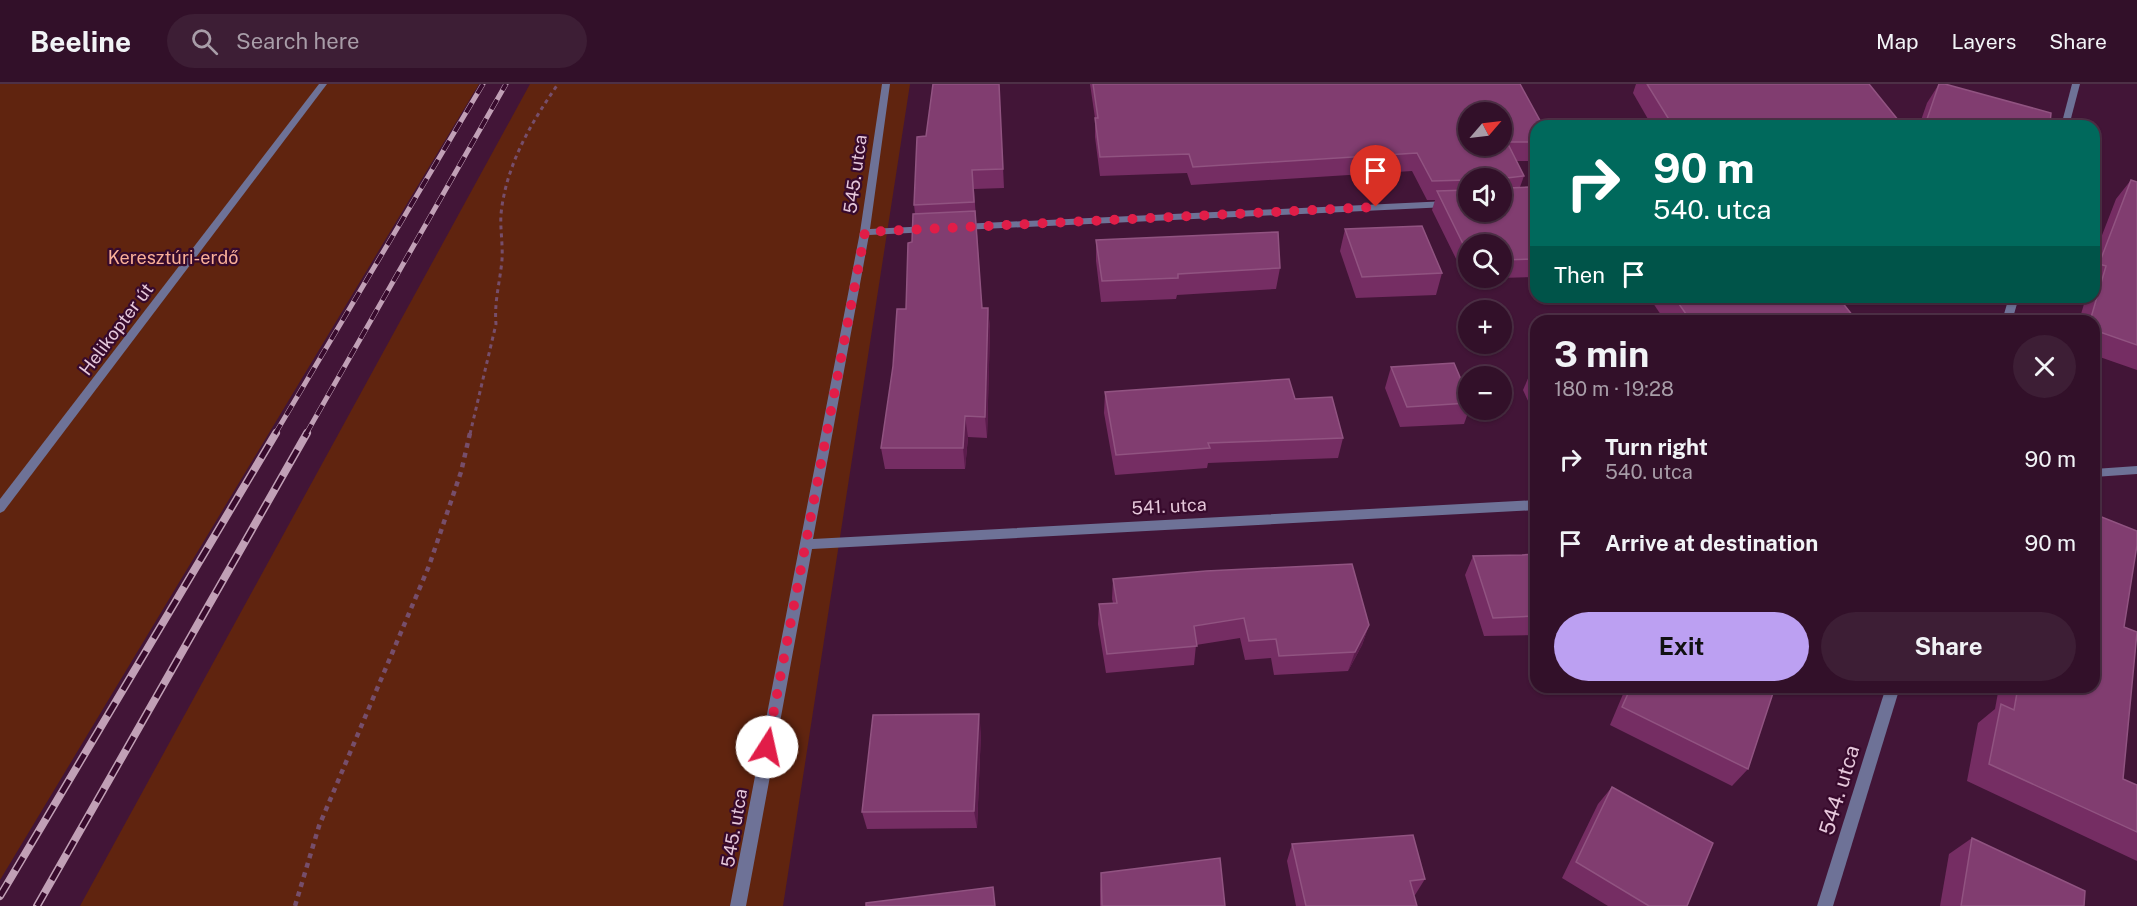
<!DOCTYPE html>
<html lang="en">
<head>
<meta charset="utf-8">
<style>
  :root { --surface:#321029; --page:#3d1e35; --text:#f1f3f6; --muted:#a89da8; --line:#4d3046; --accent:#bca0f2 }
  body { margin:0; font-family:"Public Sans",sans-serif; background:var(--page); color:var(--text); height:100vh; display:flex; flex-direction:column; font-size:22px; white-space:nowrap }
  * { box-sizing:border-box; margin:0 }
  p { font-size:20px; color:var(--muted) }
  .icon { flex:none; width:33px; height:33px; fill:none; stroke:currentColor; stroke-width:2; stroke-linecap:round; stroke-linejoin:round }
  .map { position:relative; flex:1; overflow:hidden }
  .panel { position:absolute; left:1530px; top:231px; width:570px; height:378px; display:flex; flex-direction:column; background:var(--surface); border-radius:18px; box-shadow:0 2px 4px #0004,0 0 0 2px var(--line) }
  .panel>* { flex:none }
  .top-card { position:absolute; left:1530px; top:36px; width:570px; height:183px; border-radius:18px; box-shadow:0 2px 4px #0004,0 0 0 2px var(--line); background:#00695c; color:#fff; overflow:hidden }
  .needle { width:39px; rotate:62deg }
  .tools { position:absolute; left:1458px; top:18px; display:grid; gap:12px }
  .tools a { display:grid; place-items:center; width:54px; height:54px; border-radius:50%; background:var(--surface); box-shadow:0 2px 4px #0004,0 0 0 2px var(--line); font-size:30px }
  .pin { position:absolute; display:grid; place-items:center; width:51px; height:51px; color:#fff; margin:-62px -26px; border-radius:50% 50% 50% 0; rotate:-45deg; box-shadow:0 0 6px #0007 }
  .pin .icon { rotate:45deg }
  .me { position:absolute; width:66px; margin:-33px; rotate:10deg; stroke-linejoin:round; filter:drop-shadow(0 0 4px #0008) }
  .turn { display:flex; align-items:center; gap:21px; height:126px; padding:0 24px; font-size:27px }
  .turn .icon { width:78px; height:78px; stroke-width:2.5 }
  .turn b { display:block; font-size:42px; line-height:51px }
  .then { display:flex; align-items:center; height:57px; padding:0 24px; background:#0003; gap:12px; font-size:22px }
  .round { display:grid; place-items:center; flex:none; width:63px; height:63px; border-radius:32px; background:var(--page) }
  .head { display:flex; align-items:center; justify-content:space-between; height:102px; padding:0 24px }
  h1 { font-size:36px; font-weight:700; line-height:45px }
  .button { display:flex; gap:12px; margin-top:auto; padding:12px 24px }
  .button a { flex:1; height:69px; border-radius:36px; background:var(--accent); color:#111; font-size:24px; font-weight:700; line-height:69px; text-align:center }
  .button a+a { background:var(--page); color:var(--text) }
  ul { padding:0; list-style:none }
  li { display:flex; align-items:center; gap:18px; height:84px; padding:0 24px }
  li div { flex:1 }
  li b { display:block; font-size:22px }
  li em { font-style:normal }
  header { display:flex; align-items:center; gap:36px; box-sizing:border-box; height:84px; padding:0 30px; background:var(--surface); border-bottom:2px solid var(--line) }
  header strong { font-size:28px }
  nav { display:flex; gap:33px; margin-inline-start:auto; font-size:21px }
  .search { width:420px; height:54px; background:var(--page); display:flex; align-items:center; gap:15px; box-sizing:border-box; padding:0 21px; border-radius:33px; color:var(--muted); font-size:22px }
  .map>svg:first-child { display:block }
</style>
</head>
<body>
<header>
<strong>Beeline</strong>
<div class="search"><svg class="icon" aria-label="search" viewBox="0 0 24 24"><circle cx="10" cy="10" r="6"/><path d="M15 15l6 6"/></svg>Search here</div>
<nav><a>Map</a><a>Layers</a><a>Share</a></nav>
</header>
<div class="map">
<svg width="2137" height="822" viewBox="0 0 2137 822">
  <rect width="100%" height="100%" fill="#421537"/>
  <g fill="#60240f">
    <polygon points="0,0 479,0 0,796"/>
    <polygon points="530,0 910,0 783,822 80,822"/>
  </g>
  <g fill="none" stroke-linecap="round" stroke-linejoin="round">
    <path stroke="#764e6b" stroke-width="3" stroke-dasharray="4 4" stroke-linecap="butt" d="M470 350 496 240C494 218 500 198 502 176 503 160 500 145 501 130 506 81 531 39 558 0"/>
    <polyline stroke="#764e6b" stroke-width="4.5" stroke-dasharray="5 5" stroke-linecap="butt" points="295,822 319,742 429,482 461,388 470,349"/>
    <g fill="#6e7297" fill-rule="evenodd">
      <polygon points="882,0 890,0 870,145 929,142 934,145 929,148 869,151 813,455 1536,416 1536,426 812,465 746,822 730,822 860,148"/>
      <polygon points="2072,0 2080,0 2069,42 2061,42"/>
      <polygon points="1468,116 1468,122 962,146 957,143 962,140"/>
      <polygon points="2009,213 2019,213 2012,237 2002,237"/>
      <polygon points="2137,382 2137,390 2094,393 2094,385"/>
      <polygon points="1886,603 1900,603 1833,822 1817,822"/>
    </g>
    <polygon fill="#6e7297" fill-rule="evenodd" points="319,0 327,0 4,427 0,429 0,415"/>
    <g stroke="#c1a0b6" stroke-width="5">
      <g id="rail-far1">
        <polyline points="275,350 483,0"/>
        <polyline points="306,350 506,0"/>
      </g>
    </g>
    <g stroke="#c1a0b6" stroke-width="8">
      <g id="rail">
        <polyline points="0,812 276,349"/>
        <polyline points="37,822 307,349"/>
      </g>
    </g>
    <use href="#rail-far1" stroke="#370a2c" stroke-width="4" stroke-dasharray="11" stroke-linecap="butt"/>
    <use href="#rail" stroke="#370a2c" stroke-width="5" stroke-dasharray="15" stroke-linecap="butt"/>
  </g>
  <g fill="#752d63" fill-rule="evenodd">
    <polygon points="999,0 1004,104 974,105 982,224 988,224 990,245 987,354 968,353 965,385 885,385 881,364 906,225 915,130 914,121 926,52"/>
    <path d="M1090 0H1520L1536 42V77H1516L1524 92 1520 103 1536 117V193L1466 195 1432 126 1435 116H1427L1412 87 1191 101 1187 89 1100 92 1095 53V34ZM1468 94H1502L1468 128ZM1468 160H1502V194H1468Z"/>
    <polygon points="1636,0 1869,0 1903,42 1652,42 1633,9"/>
    <polygon points="1939,0 2050,40 2049,42 1919,42 1927,19"/>
    <polygon points="2131,96 2137,98 2137,286 2094,271 2094,237 2079,237 2086,213 2094,213 2094,172 2116,115"/>
    <polygon points="1345,145 1442,189 1436,211 1356,214 1340,167"/>
    <polygon points="1096,156 1280,184 1276,205 1177,211 1176,215 1101,218 1096,177"/>
    <polygon points="1649,213 1838,213 1857,237 1665,237"/>
    <polygon points="1391,283 1468,312 1469,326 1464,340 1400,343 1385,304"/>
    <polygon points="1536,284 1536,334 1523,306 1532,285"/>
    <polygon points="1105,308 1295,315 1343,354 1338,374 1208,379 1207,384 1115,391 1104,329"/>
    <polygon points="1536,470 1536,551 1484,552 1465,491 1473,472 1522,471"/>
    <polygon points="1113,495 1369,541 1362,561 1348,587 1274,591 1271,574 1245,576 1240,554 1196,561 1194,581 1106,589 1098,540 1099,520 1113,519 1112,515"/>
    <polygon points="2124,543 2123,695 2137,701 2137,777 1967,697 1978,639 1995,625 1999,603 2094,603"/>
    <polygon points="1626,603 1775,603 1748,685 1732,702 1610,641"/>
    <polygon points="981,648 977,744 867,745 862,728"/>
    <polygon points="1612,703 1687,822 1608,822 1562,794 1598,720"/>
    <polygon points="1972,754 2084,822 1940,822 1949,770"/>
    <polygon points="1292,760 1425,795 1415,811 1414,811 1417,822 1296,822 1287,777"/>
    <polygon points="1101,789 1225,822 1100,822 1100,805"/>
  </g>
  <g fill="#5b1c4c">
    <polygon points="988,224 990,245 987,354 985,333"/>
    <polygon points="965,332 968,353 965,385 963,364"/>
    <polygon points="1369,541 1362,561 1348,587 1355,568"/>
    <polygon points="979,630 981,648 977,744 974,727"/>
  </g>
  <g fill="#813d70" stroke="#915381" stroke-width="1.5" fill-rule="evenodd">
    <polygon points="933,0 999,0 1003,85 972,86 974,118 914,121 917,53 926,52"/>
    <path d="M1093 0H1520L1543 42H1536V58H1507L1524 92 1507 94 1506 101 1508 104 1529 103 1536 117V175L1502 176V160H1468V170L1437 107 1468 106V128H1502V94H1468V96L1432 97 1417 69 1193 83 1189 70 1100 73 1095 34H1098ZM1468 28H1502V62H1468Z"/>
    <polygon points="1647,0 1869,0 1903,42 1673,42"/>
    <polygon points="1939,0 1945,0 2051,29 2050,40 1925,41"/>
    <polygon points="2131,96 2137,98 2137,261 2094,246 2094,237 2090,237 2106,182 2099,180"/>
    <polygon points="975,127 982,224 988,224 985,333 965,332 963,364 881,364 893,282 897,225 906,225 908,159 912,158 913,130"/>
    <polygon points="1422,142 1442,189 1362,193 1345,145"/>
    <polygon points="1278,148 1280,184 1178,190 1178,194 1102,197 1096,156"/>
    <polygon points="1674,213 1838,213 1857,237 1691,237"/>
    <polygon points="1454,279 1468,312 1468,319 1407,323 1391,283"/>
    <polygon points="1536,284 1536,294 1532,285"/>
    <polygon points="1289,295 1295,315 1332,313 1343,354 1208,359 1210,364 1116,371 1105,308"/>
    <polygon points="2094,430 2137,447 2137,461 2124,543 2137,548 2123,695 2137,701 2137,748 1989,680 2001,620 2014,626 2018,603 2094,603"/>
    <polygon points="1536,470 1536,532 1493,534 1473,472 1522,471"/>
    <polygon points="1352,480 1369,541 1355,568 1279,572 1276,555 1249,557 1244,534 1194,542 1197,562 1107,570 1099,520 1117,519 1113,495 1206,487"/>
    <polygon points="1631,603 1775,603 1748,685 1622,623"/>
    <polygon points="979,630 974,727 862,728 873,631"/>
    <polygon points="1612,703 1713,759 1687,822 1649,822 1576,778"/>
    <polygon points="1413,751 1425,795 1410,797 1417,822 1306,822 1292,760"/>
    <polygon points="1972,754 2085,807 2084,822 1961,822"/>
    <polygon points="1220,774 1225,822 1102,822 1101,789"/>
    <polygon points="993,803 995,822 866,822 866,819"/>
  </g>
  <g fill="none" stroke-linecap="round" stroke-linejoin="round">
    <polyline stroke="#e11d48" stroke-width="10" stroke-dasharray="0 18" points="767,663 865,148 1376,123"/>
  </g>
  <g text-anchor="middle" dominant-baseline="central" stroke-width="4.5" stroke-linejoin="round" paint-order="stroke">
    <g font-size="18" fill="#e6c8db" stroke="#370a2c">
      <text transform="translate(855 90) rotate(-82)">545. utca</text>
      <text transform="translate(116 245) rotate(-53)">Helikopter út</text>
      <text transform="translate(1169 422) rotate(-3)">541. utca</text>
      <text transform="translate(734 744) rotate(-80)">545. utca</text>
    </g>
    <g font-size="18" fill="#fab098" stroke="#370a2c">
      <text x="173" y="173">Keresztúri-erdő</text>
    </g>
    <g font-size="21" fill="#e6c8db" stroke="#370a2c">
      <text transform="translate(1839 706) rotate(-73)">544. utca</text>
    </g>
  </g>
</svg>
<div class="tools">
<a><svg class="needle" viewBox="-14 -14 28 28"><path d="M0-13l5 13h-10z" fill="#e53935"/><path d="M0 13l5-13h-10z" fill="#a89da8"/></svg></a>
<a><svg class="icon" aria-label="sound" viewBox="0 0 24 24"><path d="M4 9h4l5-4v14l-5-4H4zM17 9q2 3 0 6"/></svg></a>
<a><svg class="icon" aria-label="search" viewBox="0 0 24 24"><circle cx="10" cy="10" r="6"/><path d="M15 15l6 6"/></svg></a>
<a>+</a>
<a>−</a>
</div>
<div class="pin" style="left:1376px;top:123px;background:#d93025"><svg class="icon" aria-label="arrive" viewBox="0 0 24 24"><path d="M6 21V4h12l-3 4 3 4H6"/></svg></div>
<svg class="me" style="left:767px;top:663px" viewBox="-20 -20 40 40"><circle r="19" fill="#fff"/><path d="M0-13L10 11 0 6-10 11z" fill="#e11d48"/></svg>
<div class="top-card">
<div class="turn"><svg class="icon" aria-label="right" viewBox="0 0 24 24"><path d="M7 20v-9h11M14 6l5 5-5 5"/></svg><div><b>90 m</b>540. utca</div></div>
<div class="then">Then<svg class="icon" aria-label="arrive" viewBox="0 0 24 24"><path d="M6 21V4h12l-3 4 3 4H6"/></svg></div>
</div>
<section class="panel">
<div class="head"><div><h1>3 min</h1><p>180 m · 19:28</p></div><a class="round"><svg class="icon" aria-label="close" viewBox="0 0 24 24"><path d="M6 6l12 12M18 6L6 18"/></svg></a></div>
<ul>
<li><svg class="icon" aria-label="right" viewBox="0 0 24 24"><path d="M7 20v-9h11M14 6l5 5-5 5"/></svg><div><b>Turn right</b><p>540. utca</p></div><em>90 m</em></li>
<li><svg class="icon" aria-label="arrive" viewBox="0 0 24 24"><path d="M6 21V4h12l-3 4 3 4H6"/></svg><div><b>Arrive at destination</b></div><em>90 m</em></li>
</ul>
<div class="button"><a>Exit</a><a>Share</a></div>
</section>
</div>
</body>
</html>
